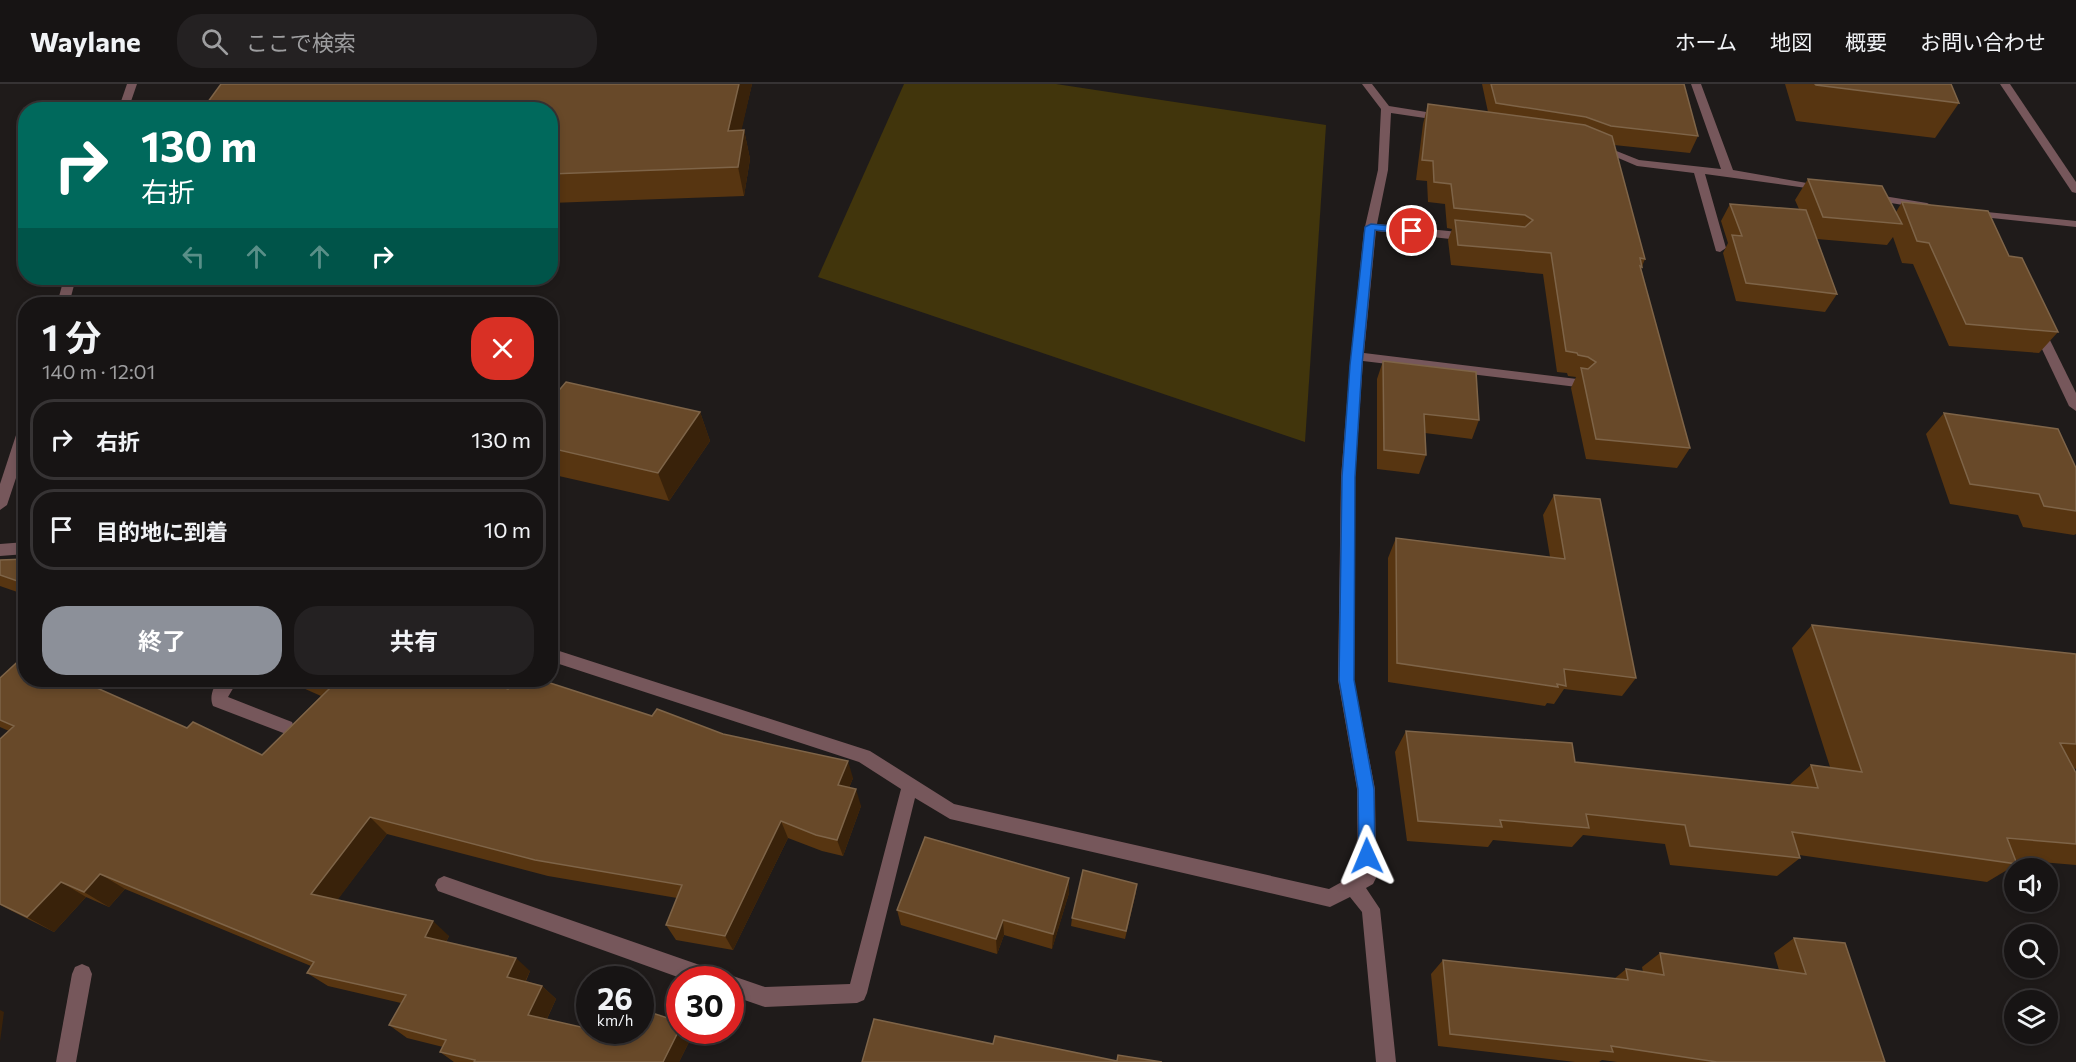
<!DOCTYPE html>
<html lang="ja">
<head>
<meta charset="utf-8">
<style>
  :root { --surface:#171414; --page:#242122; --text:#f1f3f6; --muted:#9e9ea0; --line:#363334; --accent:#8c9099 }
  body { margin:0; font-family:Commissioner,"Noto Sans JP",sans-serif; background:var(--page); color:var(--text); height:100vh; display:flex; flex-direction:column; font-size:22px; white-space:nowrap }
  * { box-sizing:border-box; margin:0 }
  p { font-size:20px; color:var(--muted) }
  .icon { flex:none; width:33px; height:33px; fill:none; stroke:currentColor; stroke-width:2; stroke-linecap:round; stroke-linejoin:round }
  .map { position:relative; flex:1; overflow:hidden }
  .panel { position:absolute; left:18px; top:213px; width:540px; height:390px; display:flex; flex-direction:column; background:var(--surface); border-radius:24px; box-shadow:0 3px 9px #0003,0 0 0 2px var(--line) }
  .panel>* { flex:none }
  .top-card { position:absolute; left:18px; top:18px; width:540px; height:183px; border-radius:24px; box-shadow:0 3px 9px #0003,0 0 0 2px var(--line); background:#00695c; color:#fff; overflow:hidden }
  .controls { position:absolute; left:2004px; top:774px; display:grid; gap:12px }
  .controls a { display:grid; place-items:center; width:54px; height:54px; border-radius:50%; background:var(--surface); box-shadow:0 3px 9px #0003,0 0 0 2px var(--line); font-size:30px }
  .speed { position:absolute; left:576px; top:882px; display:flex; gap:12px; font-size:30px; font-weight:700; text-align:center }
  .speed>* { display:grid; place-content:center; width:78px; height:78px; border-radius:50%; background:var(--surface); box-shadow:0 3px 9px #0003,0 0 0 2px var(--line); line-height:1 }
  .speed small { font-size:15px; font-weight:400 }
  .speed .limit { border:9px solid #d22; background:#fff; color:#111 }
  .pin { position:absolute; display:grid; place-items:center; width:51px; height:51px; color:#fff; margin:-26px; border:3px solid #fff; border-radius:50%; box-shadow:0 2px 6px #0007 }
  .me { position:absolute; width:66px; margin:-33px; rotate:359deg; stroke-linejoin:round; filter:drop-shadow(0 0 4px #0008) }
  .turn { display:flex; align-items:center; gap:21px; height:126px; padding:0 24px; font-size:27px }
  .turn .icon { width:78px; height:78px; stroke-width:2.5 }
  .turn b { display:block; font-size:42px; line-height:51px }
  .lanes { display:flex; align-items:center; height:57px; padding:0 24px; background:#0003; justify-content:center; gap:30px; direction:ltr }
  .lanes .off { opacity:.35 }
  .round { display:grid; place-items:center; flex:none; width:63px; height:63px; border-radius:24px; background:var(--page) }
  .summary { display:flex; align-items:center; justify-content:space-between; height:102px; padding:0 24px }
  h1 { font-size:36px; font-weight:700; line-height:45px }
  .primary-button { display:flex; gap:12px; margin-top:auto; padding:12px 24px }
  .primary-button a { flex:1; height:69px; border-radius:24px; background:var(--accent); color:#fff; font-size:24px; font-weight:700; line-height:69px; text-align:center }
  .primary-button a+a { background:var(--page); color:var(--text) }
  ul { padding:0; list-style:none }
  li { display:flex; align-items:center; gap:18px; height:81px; margin:0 12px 9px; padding:0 12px; border:3px solid var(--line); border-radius:24px }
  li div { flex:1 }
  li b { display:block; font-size:22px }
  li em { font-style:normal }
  header { display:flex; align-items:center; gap:36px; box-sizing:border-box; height:84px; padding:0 30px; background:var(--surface); border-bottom:2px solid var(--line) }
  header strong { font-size:28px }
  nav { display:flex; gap:33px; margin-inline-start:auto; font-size:21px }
  .search { width:420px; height:54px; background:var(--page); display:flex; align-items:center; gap:15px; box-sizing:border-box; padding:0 21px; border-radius:24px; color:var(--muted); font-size:22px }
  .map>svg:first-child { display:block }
</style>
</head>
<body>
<header>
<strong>Waylane</strong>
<div class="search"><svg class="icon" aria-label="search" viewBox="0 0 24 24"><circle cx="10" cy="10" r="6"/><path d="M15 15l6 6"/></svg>ここで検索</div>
<nav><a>ホーム</a><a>地図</a><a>概要</a><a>お問い合わせ</a></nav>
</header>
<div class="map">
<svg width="2076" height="978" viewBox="0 0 2076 978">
  <rect width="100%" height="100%" fill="#1f1b1a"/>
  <polygon fill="#41350c" points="904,0 1056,0 1326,41 1305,358 818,193"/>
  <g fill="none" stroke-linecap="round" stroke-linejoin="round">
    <g fill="#76575b" fill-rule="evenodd">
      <polygon points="127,0 137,0 128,26 118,26"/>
      <polygon points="1362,0 1372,0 1389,22 1445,31 1450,34 1445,37 1391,29 1388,86 1377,140 1469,149 1475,153 1469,157 1376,147 1364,269 1577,295 1584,299 1577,303 1363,277 1355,393 1354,596 1375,705 1376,794 1373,800 1366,804 1380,825 1396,978 1376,978 1362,828 1350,813 1330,823 950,735 915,714 867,909 864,916 857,919 765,923 730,911 730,896 686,896 438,807 435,801 438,795 444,792 714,886 721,889 723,895 730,891 765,903 850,900 901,705 859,678 550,577 550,564 870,667 954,720 1329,805 1358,789 1357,705 1338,596 1341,393 1350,281 1364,147 1378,86 1381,25"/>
      <polygon points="1691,0 1701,0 1733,86 1824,102 1830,105 1828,107 1705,90 1726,164 1720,168 1716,167 1694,89 1637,82 1595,64 1596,62 1604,62 1639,76 1721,85"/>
      <polygon points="2000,0 2010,0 2076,98 2076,109 2072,108"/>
      <polygon points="1871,110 1927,119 1933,122 1927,125 1867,115 1865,113"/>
      <polygon points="1977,127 2076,137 2076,143 1973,132 1973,128"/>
      <polygon points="64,194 76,194 69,220 57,220"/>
      <polygon points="2038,240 2044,244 2076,309 2076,327 2069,322 2032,244"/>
      <polygon points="26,337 26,364 7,421 0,426 0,400 19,342"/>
      <polygon points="26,458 26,470 0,472 0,460"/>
      <path d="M220 596H238L228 613 292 638 294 643 292 648 286 650 213 622C209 613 213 602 220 596Z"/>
      <polygon points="82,880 89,883 92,890 76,978 56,978 72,890 75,883"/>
    </g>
  </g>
  <g fill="#573511">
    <polygon points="221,0 752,0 741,46 744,46 750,75 744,112 550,119 550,26"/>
    <polygon points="1482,0 1684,0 1698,52 1690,69 1614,61 1645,175 1641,185 1690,364 1677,384 1586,375 1571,304 1576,293 1568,292 1567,289 1557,288 1543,190 1451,181 1448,156 1452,145 1447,144 1445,120 1428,118 1427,97 1416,96 1423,40 1428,20 1488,28"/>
    <polygon points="1785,0 1951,0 1959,19 1935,54 1796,37"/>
    <polygon points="1808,95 1896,128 1902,118 2009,172 2058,248 2039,269 1949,262 1913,180 1902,179 1893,153 1887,161 1817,155 1837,210 1825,228 1736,217 1723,169 1728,159 1721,137 1730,120 1799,125 1795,116"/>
    <polygon points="1383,277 1479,336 1472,355 1425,349 1426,371 1419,390 1377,385 1377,295"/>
    <polygon points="550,317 700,328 710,357 669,417 550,390"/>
    <polygon points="1944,329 2076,384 2076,450 2074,451 2023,443 2018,431 1950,420 1926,350"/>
    <polygon points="1554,411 1636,594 1622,612 1564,605 1554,620 1547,619 1545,622 1388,598 1388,474 1396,454 1550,473 1543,431"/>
    <polygon points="26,475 26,511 0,502 0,476"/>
    <polygon points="1812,541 2076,570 2076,685 2074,684 2076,689 2076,781 2016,776 2017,780 1987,798 1799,771 1800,774 1777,792 1670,781 1665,760 1583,751 1572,763 1493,756 1488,763 1407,757 1395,668 1406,647 1575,678 1789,701 1811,681 1830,683 1792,564"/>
    <polygon points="0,594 187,644 262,671 321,612 285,596 485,596 508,605 652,632 723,650 853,694 849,704 861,722 843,772 822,767 788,754 733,866 676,856 666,841 677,814 548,792 387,750 337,816 449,852 446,858 530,887 526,897 542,902 556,915 547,935 617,952 692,952 679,978 454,978 440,968 443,963 407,954 389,941 401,919 328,902 307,889 311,882 125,805 109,823 86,813 54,848 0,821 0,655 9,647 0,643"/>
    <polygon points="1136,808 1125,855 1071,842 1072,834"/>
    <polygon points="1069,809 1052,865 1004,851 997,870 901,841 897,826"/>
    <polygon points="1794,854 1885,978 1617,978 1602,976 1599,978 1575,978 1438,962 1431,890 1443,876 1614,895 1626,885 1643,888 1642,883 1660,869 1779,886 1774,869"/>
  </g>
  <g fill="#39220a">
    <polygon points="739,0 752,0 735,75 728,47"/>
    <polygon points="744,46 750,75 744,112 738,83"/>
    <polygon points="700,328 710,357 669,417 658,389"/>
    <polygon points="848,677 853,694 843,718 838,701"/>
    <polygon points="856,705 861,722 843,772 837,756"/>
    <polygon points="370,733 387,750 330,826 311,810"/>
    <polygon points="781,737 788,754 733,866 725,852"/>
    <polygon points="100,790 125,805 109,823 84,808"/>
    <polygon points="1069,794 1069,809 1052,865 1053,850"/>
    <polygon points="61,798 86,813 54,848 27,833"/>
    <polygon points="1003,836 1004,851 997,870 996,855"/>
    <polygon points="433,837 449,852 441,867 425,853"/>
    <polygon points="516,874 530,887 521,906 507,893"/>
    <polygon points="542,902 556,915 543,943 528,931"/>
    <polygon points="0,926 4,928 0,958"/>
    <polygon points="680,944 680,946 688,946 692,952 679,978 663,978"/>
  </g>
  <g fill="#684929" stroke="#7e6448" stroke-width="1.5">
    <polygon points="221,0 739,0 728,47 744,46 738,83 550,90 550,26 202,26"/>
    <polygon points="1491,0 1684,0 1698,52 1611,42 1586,33 1496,19"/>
    <polygon points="1815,0 1951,0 1959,19 1816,1"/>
    <polygon points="1428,20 1585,41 1612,52 1645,175 1640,174 1642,183 1640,182 1690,364 1596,355 1581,284 1588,285 1596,278 1588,273 1578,271 1577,269 1566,267 1551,169 1458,161 1455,136 1525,143 1533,136 1525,131 1454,124 1451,100 1434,98 1433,77 1422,76"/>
    <polygon points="1808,95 1882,102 1902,140 1823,133"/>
    <polygon points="1902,118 1988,127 2009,172 2022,174 2058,248 1966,240 1929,159 1917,157"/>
    <polygon points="1730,120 1806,126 1837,210 1746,199 1732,151 1742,152"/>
    <polygon points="1383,277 1476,288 1479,336 1424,330 1426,371 1384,366"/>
    <polygon points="566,298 700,328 658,389 550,364 550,317"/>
    <polygon points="1944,329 2058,345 2076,384 2076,427 2044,422 2039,410 1970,400"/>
    <polygon points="1554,411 1600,415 1636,594 1564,585 1566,602 1557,600 1558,603 1397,579 1396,454 1565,475"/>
    <polygon points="26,475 26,500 0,491 0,476"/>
    <polygon points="1812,541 2076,570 2076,660 2060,659 2076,689 2076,760 2007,754 2017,780 1792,748 1800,774 1690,762 1685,741 1586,730 1589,744 1500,736 1502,743 1418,737 1406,647 1572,659 1575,678 1818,704 1811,681 1862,688"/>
    <polygon points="25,571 26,596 79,596 187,644 193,638 262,671 329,605 308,596 485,596 508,605 515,596 541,596 652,632 657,625 723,650 848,677 838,701 856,705 837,756 816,751 781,737 725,852 666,841 682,801 535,776 370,733 311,810 433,837 425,853 516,874 507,893 542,902 528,931 590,945 590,946 595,946 617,952 620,946 640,946 640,925 680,938 680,944 663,978 474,978 475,976 440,968 446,956 389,941 406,911 307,889 314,878 100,790 84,808 61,798 27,833 0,820 0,655 14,642 0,636 0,594"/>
    <polygon points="925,753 1069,794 1053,850 1003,836 996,855 897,826"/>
    <polygon points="1083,786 1137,800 1126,847 1072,834"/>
    <polygon points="1794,854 1845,859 1885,978 1717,978 1611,962 1613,968 1450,950 1443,876 1628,896 1626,885 1664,891 1660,869 1806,890"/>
    <polygon points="874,935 993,960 995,952 1117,977 1118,971 1162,978 862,978"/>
  </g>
  <polygon fill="#1a73e8" stroke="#114b97" stroke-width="1.5" points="1371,140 1412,144 1417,147 1412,150 1375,146 1362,281 1355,393 1354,596 1374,705 1375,772 1372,777 1367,780 1361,777 1359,772 1358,705 1339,596 1342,393 1350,281 1365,143"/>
</svg>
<div class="controls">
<a><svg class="icon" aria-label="sound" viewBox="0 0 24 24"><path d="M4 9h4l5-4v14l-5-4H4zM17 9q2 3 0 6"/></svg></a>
<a><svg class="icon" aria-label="search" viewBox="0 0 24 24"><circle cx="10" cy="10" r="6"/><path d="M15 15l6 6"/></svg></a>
<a><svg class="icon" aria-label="layers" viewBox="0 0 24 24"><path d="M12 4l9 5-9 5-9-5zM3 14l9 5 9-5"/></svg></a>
</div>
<div class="speed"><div>26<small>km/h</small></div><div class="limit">30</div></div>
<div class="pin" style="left:1412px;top:147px;background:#d93025"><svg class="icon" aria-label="arrive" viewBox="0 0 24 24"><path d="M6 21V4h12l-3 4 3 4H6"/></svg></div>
<svg class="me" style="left:1367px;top:772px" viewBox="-20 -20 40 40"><path d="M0-17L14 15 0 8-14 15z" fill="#1a73e8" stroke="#fff" stroke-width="4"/></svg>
<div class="top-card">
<div class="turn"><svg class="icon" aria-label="right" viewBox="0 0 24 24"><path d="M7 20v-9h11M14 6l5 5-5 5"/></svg><div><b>130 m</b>右折</div></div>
<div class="lanes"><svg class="icon off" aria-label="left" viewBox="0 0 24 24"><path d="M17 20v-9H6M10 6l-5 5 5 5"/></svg><svg class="icon off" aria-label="ahead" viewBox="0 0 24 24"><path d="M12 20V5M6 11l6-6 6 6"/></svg><svg class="icon off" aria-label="ahead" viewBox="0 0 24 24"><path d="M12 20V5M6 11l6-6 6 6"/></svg><svg class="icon" aria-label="right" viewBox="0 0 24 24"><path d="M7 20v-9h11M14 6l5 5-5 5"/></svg></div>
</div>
<section class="panel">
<div class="summary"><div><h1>1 分</h1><p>140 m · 12:01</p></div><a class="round" style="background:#d93025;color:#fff"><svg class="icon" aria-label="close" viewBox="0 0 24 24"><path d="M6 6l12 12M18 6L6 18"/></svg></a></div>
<ul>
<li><svg class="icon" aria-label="right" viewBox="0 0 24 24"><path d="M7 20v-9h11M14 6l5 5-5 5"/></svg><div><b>右折</b></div><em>130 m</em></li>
<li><svg class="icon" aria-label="arrive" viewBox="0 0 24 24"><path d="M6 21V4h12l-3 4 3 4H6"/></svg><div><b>目的地に到着</b></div><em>10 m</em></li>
</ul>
<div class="primary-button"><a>終了</a><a>共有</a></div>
</section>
</div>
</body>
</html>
